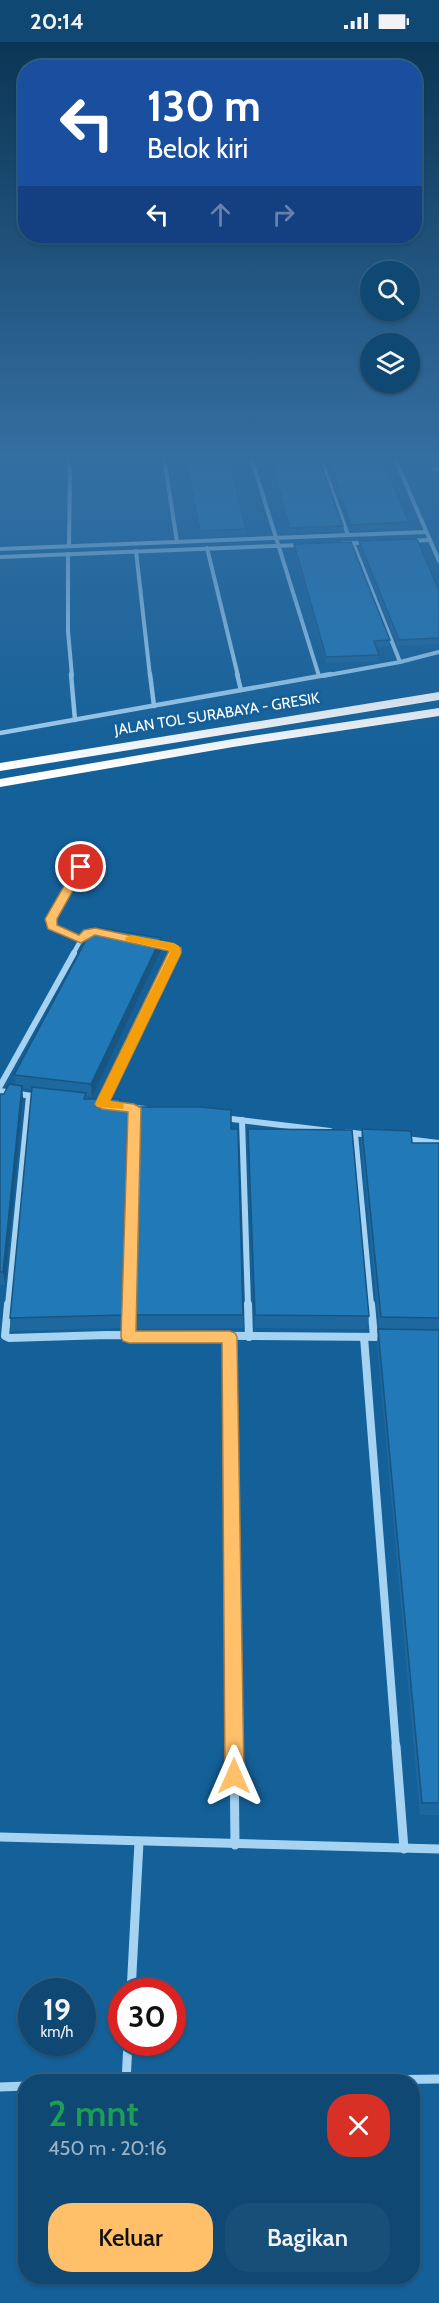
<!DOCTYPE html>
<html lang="id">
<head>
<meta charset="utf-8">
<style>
  :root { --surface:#0f4873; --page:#184f78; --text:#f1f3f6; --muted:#9bb2c4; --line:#2f6085; --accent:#ffc069 }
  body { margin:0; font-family:Cabin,sans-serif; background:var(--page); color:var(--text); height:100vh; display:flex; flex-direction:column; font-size:22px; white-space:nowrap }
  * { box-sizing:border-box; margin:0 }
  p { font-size:20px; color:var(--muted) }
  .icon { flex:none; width:33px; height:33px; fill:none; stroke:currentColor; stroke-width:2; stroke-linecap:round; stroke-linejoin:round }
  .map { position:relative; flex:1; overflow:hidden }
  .sheet { position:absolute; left:18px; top:2032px; width:402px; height:210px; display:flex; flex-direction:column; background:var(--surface); border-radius:24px; box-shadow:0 2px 4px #0004,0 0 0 2px var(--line) }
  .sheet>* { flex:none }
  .top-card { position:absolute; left:18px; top:18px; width:404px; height:183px; border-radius:24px; box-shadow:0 2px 4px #0004,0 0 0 2px var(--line); background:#1a4fa0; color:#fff; overflow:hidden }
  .controls { position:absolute; left:360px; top:219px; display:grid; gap:12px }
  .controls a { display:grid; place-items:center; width:60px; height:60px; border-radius:50%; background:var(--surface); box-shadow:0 2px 4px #0004,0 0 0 2px var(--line); font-size:30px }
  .speed { position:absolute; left:18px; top:1936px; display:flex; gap:12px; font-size:30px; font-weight:700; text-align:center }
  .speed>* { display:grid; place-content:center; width:78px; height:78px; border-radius:50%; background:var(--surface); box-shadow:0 2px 4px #0004,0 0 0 2px var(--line); line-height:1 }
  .speed small { font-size:15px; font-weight:400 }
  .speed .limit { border:9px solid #d22; background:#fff; color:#111 }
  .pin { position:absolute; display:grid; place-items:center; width:51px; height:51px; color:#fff; margin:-26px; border:3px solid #fff; border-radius:50%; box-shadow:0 2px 6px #0007 }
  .me { position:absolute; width:66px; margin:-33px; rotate:0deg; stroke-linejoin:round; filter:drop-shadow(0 0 4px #0008) }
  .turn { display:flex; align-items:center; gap:21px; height:126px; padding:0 30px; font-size:27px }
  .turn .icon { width:78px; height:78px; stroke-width:2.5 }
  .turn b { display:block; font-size:42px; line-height:51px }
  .lanes { display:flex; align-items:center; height:57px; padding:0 30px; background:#0003; justify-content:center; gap:30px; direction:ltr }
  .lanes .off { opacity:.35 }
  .round { display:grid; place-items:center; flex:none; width:63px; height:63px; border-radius:24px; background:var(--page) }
  .head { display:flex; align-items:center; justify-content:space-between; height:102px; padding:0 30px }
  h1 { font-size:36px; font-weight:600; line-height:45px; color:#1e9e55 }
  .cta { display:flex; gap:12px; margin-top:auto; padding:12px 30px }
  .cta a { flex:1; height:69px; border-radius:24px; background:var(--accent); color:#111; font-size:24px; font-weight:600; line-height:69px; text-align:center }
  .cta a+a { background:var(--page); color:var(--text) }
  .status { display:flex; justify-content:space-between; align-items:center; height:42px; padding:0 30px; background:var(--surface); direction:ltr }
  .status svg { height:16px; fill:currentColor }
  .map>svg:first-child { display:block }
</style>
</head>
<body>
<div class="status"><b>20:14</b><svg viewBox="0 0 49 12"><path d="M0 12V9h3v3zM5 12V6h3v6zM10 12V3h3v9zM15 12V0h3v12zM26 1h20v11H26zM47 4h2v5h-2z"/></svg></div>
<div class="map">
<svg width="439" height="2261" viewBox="0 0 439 2261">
  <rect width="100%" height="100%" fill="#146099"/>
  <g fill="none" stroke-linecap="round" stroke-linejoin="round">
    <g stroke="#a7d3f3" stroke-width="4">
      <polyline points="65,412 70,430 69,504"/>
      <polyline points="250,412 319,634"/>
      <polyline points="319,412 348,493"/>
      <polyline points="393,412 439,519"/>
      <polyline points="434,427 439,427"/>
      <polyline points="409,499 430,498"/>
      <polyline points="177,500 164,415 252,412"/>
      <polyline points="343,501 366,501"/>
      <polyline points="353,501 400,620"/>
      <polyline points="207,506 238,634"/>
      <polyline points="0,507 426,490"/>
      <polyline points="136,509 150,634"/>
      <polyline points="68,512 68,589 72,634"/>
      <polyline points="0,515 300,503"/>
      <polyline points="323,634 400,620 439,610"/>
    </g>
    <g stroke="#a7d3f3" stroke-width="4.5">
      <polyline points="71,632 75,678"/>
      <polyline points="150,632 154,664"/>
      <polyline points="237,632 241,648"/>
      <polyline points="0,691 331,632"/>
      <polyline points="81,898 50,882 69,843 94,808"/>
      <polyline points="154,901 175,906 175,912"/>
      <polyline points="73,912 83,894 97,890"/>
    </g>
    <g stroke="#a7d3f3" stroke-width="6">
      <polyline points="0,1044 74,911"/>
      <polyline points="0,1049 32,1054"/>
      <polyline points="102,1062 176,911"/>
      <polyline points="114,1064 145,1067"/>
      <polyline points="224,1076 330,1089"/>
      <polyline points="242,1078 248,1263"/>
      <polyline points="346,1090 369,1093"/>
      <polyline points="355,1092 371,1263"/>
      <polyline points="406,1097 439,1101"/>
      <polyline points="8,1263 29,1054"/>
      <polyline points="130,1263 134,1066"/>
    </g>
    <g stroke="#a7d3f3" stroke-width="8">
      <polyline points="8,1262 5,1294 9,1296 107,1293 384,1295"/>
      <polyline points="248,1262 249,1295"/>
      <polyline points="371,1262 374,1295"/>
      <polyline points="129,1295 130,1262"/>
      <polyline points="230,1295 234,1705"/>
      <polyline points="364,1295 396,1705"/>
    </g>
    <g stroke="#a7d3f3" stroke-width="9">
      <polyline points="234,1704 235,1803"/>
      <polyline points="396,1704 404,1807"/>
      <polyline points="0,1795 439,1807"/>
      <polyline points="131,1950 139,1800"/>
      <polyline points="126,2040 128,2001"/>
      <polyline points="243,2040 439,2037"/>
      <polyline points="0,2045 26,2044"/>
    </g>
    <g fill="#fff" fill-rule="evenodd">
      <polygon points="439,650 439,658 0,729 0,721"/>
      <polygon points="439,666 439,674 233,705 0,745 0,737 233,697"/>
    </g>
  </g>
  <g fill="#1d689e">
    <polygon points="268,411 317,411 343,484 342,489 290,491"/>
    <polygon points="323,411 380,411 409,480 408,486 351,489"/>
    <polygon points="185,414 246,487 246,493 200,495 186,419"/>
    <polygon points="359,499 439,549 439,602 398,604 359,505"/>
    <polygon points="294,502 390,598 389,604 376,605 379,613 378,619 326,621 294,508"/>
    <polygon points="161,908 92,1055 87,1054 87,1057 120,1065 128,1065 129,1078 123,1286 11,1289 10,1276 32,1048 22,1046 23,1057 5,1243 0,1243 0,1052 4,1052 16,1043 14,1033"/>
    <polygon points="231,1087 243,1273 243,1286 135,1287 135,1273"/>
    <polygon points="248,1087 369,1274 367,1287 255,1286"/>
    <polygon points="362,1087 412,1101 439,1101 439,1773 420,1773 377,1301 378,1287 379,1287 361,1101"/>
  </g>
  <g fill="#185581">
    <polygon points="161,896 161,908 92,1055 91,1042"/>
    <polygon points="22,1044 23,1057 5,1243 3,1230"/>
    <polygon points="128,1065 129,1078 123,1286 122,1273"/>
  </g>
  <g fill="#2279b8" stroke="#185581" stroke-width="1.5">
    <polygon points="269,411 317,411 343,484 290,486"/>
    <polygon points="325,411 380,411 409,480 351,483"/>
    <polygon points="228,412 246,487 200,489 185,414"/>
    <polygon points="416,497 418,499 439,549 439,596 399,598 359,499"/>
    <polygon points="351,500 390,598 374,599 379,613 326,615 294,502"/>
    <polygon points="93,885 161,896 91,1042 14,1033"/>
    <polygon points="9,1042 22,1044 3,1230 0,1230 0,1052 4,1052"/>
    <polygon points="32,1045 86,1051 84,1057 120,1057 119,1065 128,1065 122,1273 10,1276"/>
    <polygon points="138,1065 200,1065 231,1068 231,1087 238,1087 243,1273 135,1273"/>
    <polygon points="248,1087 352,1088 369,1274 255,1273"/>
    <polygon points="362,1087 411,1089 412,1101 439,1101 439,1276 381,1275"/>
    <polygon points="378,1287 439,1288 439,1761 422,1761"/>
  </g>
  <linearGradient id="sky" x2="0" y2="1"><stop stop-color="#0b3554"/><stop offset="0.57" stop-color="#346fa2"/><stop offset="1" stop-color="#346fa2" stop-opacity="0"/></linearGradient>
  <rect width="439" height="728" fill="url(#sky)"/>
  <polygon fill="#ffc069" stroke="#a67d44" stroke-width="1.5" points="81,822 86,825 57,877 57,883 79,893 84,888 95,886 175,903 181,906 181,911 110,1059 134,1062 141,1066 136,1289 230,1289 235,1291 237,1295 244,1734 241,1740 234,1743 228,1740 225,1734 222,1301 129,1301 123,1299 121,1295 128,1070 102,1067 95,1062 169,909 95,893 81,901 48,887 45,877 75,825"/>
  <polygon fill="#f59e0b" points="131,893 174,901 179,904 181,911 110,1059 123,1061 124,1064 123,1067 97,1065 95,1062 170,911 167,907 126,899 125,896"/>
  <g text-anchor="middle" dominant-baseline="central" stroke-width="6" stroke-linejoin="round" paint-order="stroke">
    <g font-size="15" fill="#fff" stroke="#146099">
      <text transform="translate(217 672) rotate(-9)">JALAN TOL SURABAYA - GRESIK</text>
    </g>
  </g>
</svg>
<div class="controls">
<a><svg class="icon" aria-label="search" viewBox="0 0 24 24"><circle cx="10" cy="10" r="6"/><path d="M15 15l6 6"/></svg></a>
<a><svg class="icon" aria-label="layers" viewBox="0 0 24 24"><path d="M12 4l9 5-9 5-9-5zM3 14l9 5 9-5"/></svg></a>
</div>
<div class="speed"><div>19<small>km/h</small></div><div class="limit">30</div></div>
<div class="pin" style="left:81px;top:825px;background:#d93025"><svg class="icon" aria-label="arrive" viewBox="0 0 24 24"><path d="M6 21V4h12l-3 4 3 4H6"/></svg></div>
<svg class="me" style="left:234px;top:1734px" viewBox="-20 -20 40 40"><path d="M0-17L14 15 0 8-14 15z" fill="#ffc069" stroke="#fff" stroke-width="4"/></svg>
<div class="top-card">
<div class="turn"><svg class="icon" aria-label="left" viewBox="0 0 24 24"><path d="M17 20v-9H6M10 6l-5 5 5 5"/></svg><div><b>130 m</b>Belok kiri</div></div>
<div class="lanes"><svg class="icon" aria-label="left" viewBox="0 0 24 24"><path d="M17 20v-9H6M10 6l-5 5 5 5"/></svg><svg class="icon off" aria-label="ahead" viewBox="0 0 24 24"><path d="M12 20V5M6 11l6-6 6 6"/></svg><svg class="icon off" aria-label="right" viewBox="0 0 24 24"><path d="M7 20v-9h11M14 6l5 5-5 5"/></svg></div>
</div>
<section class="sheet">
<div class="head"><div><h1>2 mnt</h1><p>450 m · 20:16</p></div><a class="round" style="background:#d93025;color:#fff"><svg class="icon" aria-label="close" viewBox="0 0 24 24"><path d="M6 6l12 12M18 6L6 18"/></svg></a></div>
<div class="cta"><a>Keluar</a><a>Bagikan</a></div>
</section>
</div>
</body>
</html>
